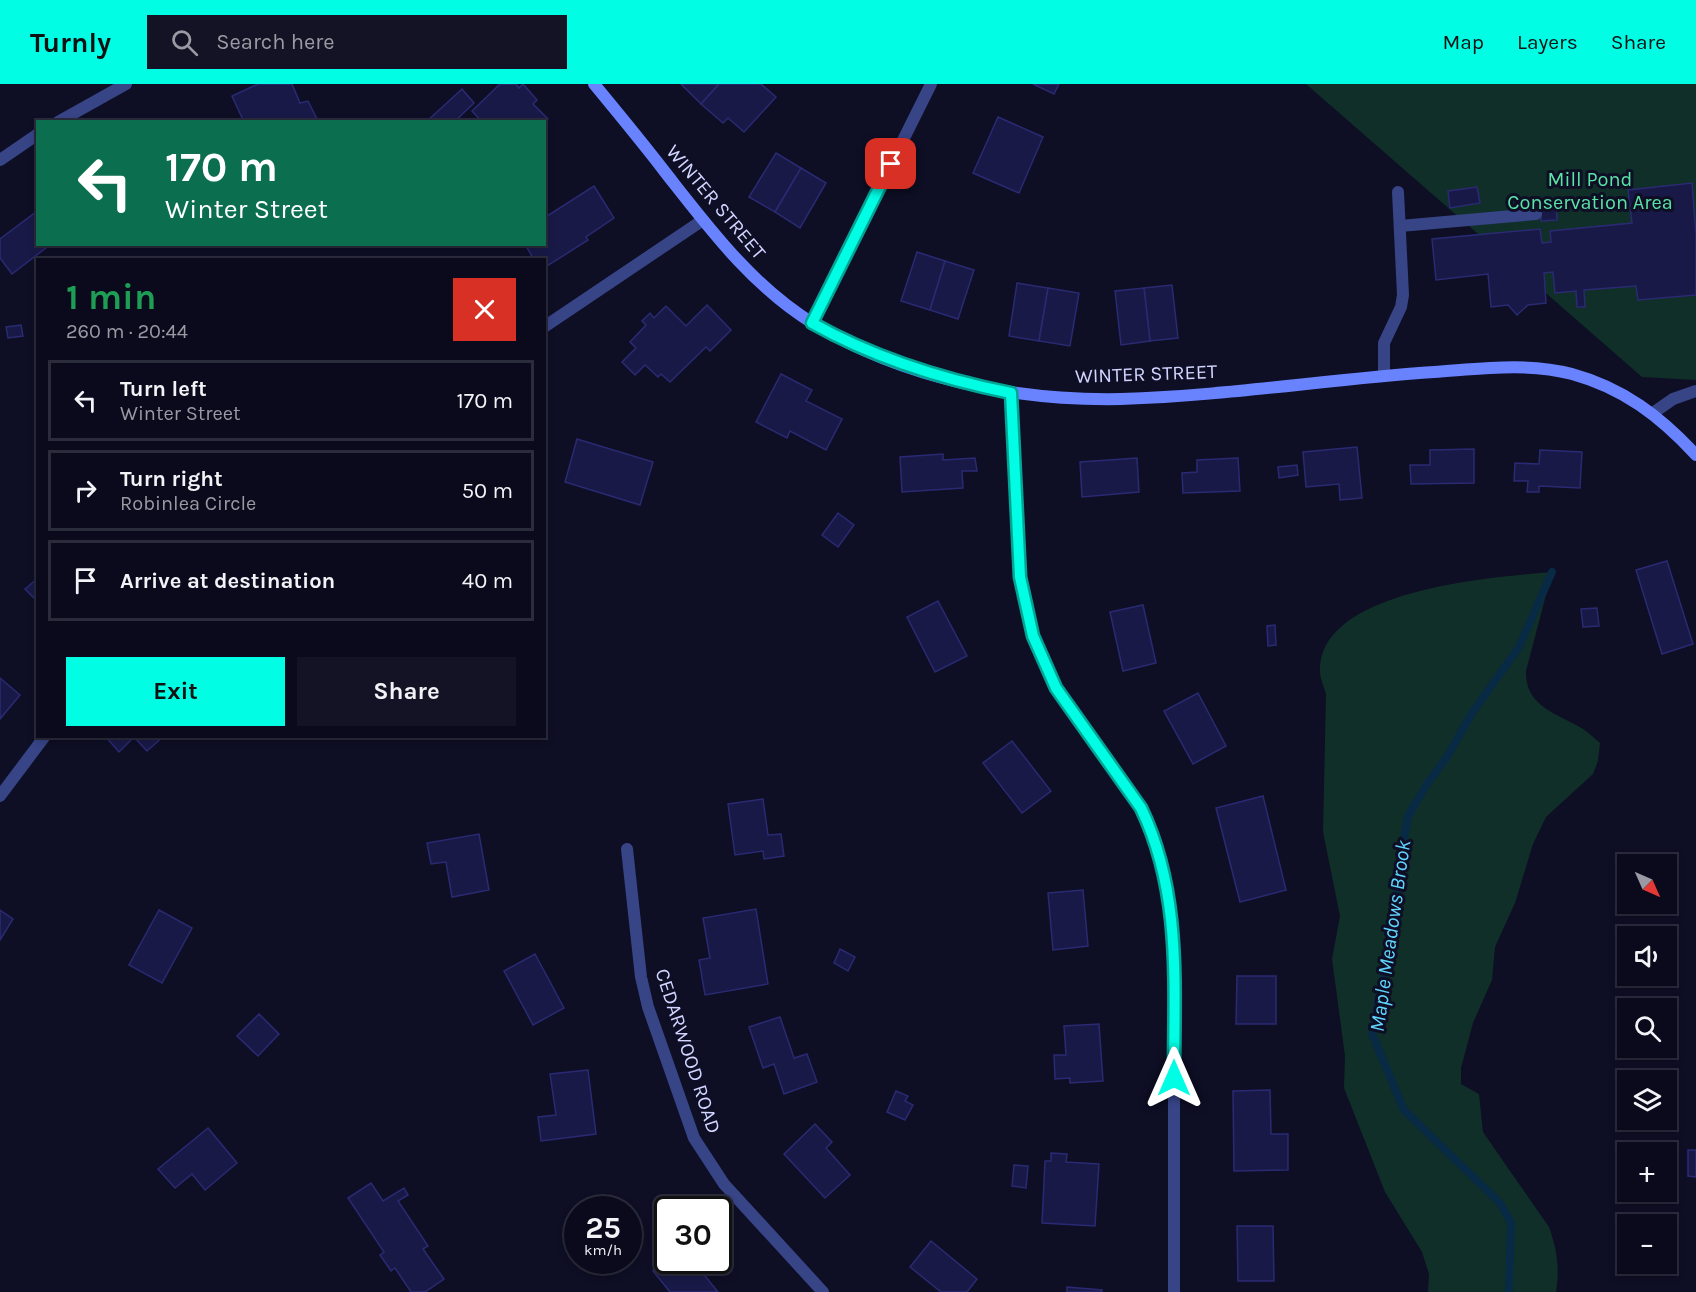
<!DOCTYPE html>
<html lang="en">
<head>
<meta charset="utf-8">
<style>
  :root { --surface:#0a0a1c; --page:#131325; --text:#f1f3f6; --muted:#999aa3; --line:#2a2b3b; --accent:#00fde4 }
  body { margin:0; font-family:Karla,sans-serif; background:var(--page); color:var(--text); height:100vh; display:flex; flex-direction:column; font-size:22px; white-space:nowrap }
  * { box-sizing:border-box; margin:0 }
  p { font-size:20px; color:var(--muted) }
  .icon { flex:none; width:33px; height:33px; fill:none; stroke:currentColor; stroke-width:2; stroke-linecap:round; stroke-linejoin:round }
  .map { position:relative; flex:1; overflow:hidden }
  .sheet { position:absolute; left:36px; top:174px; width:510px; height:480px; display:flex; flex-direction:column; background:var(--surface); border-radius:0px; box-shadow:0 3px 9px #0003,0 0 0 2px var(--line) }
  .sheet>* { flex:none }
  .banner { position:absolute; left:36px; top:36px; width:510px; height:126px; border-radius:0px; box-shadow:0 3px 9px #0003,0 0 0 2px var(--line); background:#0b6e4f; color:#fff; overflow:hidden }
  .needle { width:39px; rotate:135deg }
  .buttons { position:absolute; left:1617px; top:770px; display:grid; gap:12px }
  .buttons a { display:grid; place-items:center; width:60px; height:60px; border-radius:0px; background:var(--surface); box-shadow:0 3px 9px #0003,0 0 0 2px var(--line); font-size:30px }
  .speed { position:absolute; left:564px; top:1112px; display:flex; gap:12px; font-size:30px; font-weight:700; text-align:center }
  .speed>* { display:grid; place-content:center; width:78px; height:78px; border-radius:50%; background:var(--surface); box-shadow:0 3px 9px #0003,0 0 0 2px var(--line); line-height:1 }
  .speed small { font-size:15px; font-weight:400 }
  .speed .limit { border:3px solid #111; border-radius:9px; background:#fff; color:#111 }
  .pin { position:absolute; display:grid; place-items:center; width:51px; height:51px; color:#fff; margin:-26px; border-radius:12px; box-shadow:0 3px 9px #0006 }
  .me { position:absolute; width:66px; margin:-33px; rotate:0deg; stroke-linejoin:round; filter:drop-shadow(0 0 4px #0008) }
  .turn { display:flex; align-items:center; gap:21px; height:126px; padding:0 30px; font-size:27px }
  .turn .icon { width:78px; height:78px; stroke-width:2.5 }
  .turn b { display:block; font-size:42px; line-height:51px }
  .round { display:grid; place-items:center; flex:none; width:63px; height:63px; border-radius:0px; background:var(--page) }
  .summary { display:flex; align-items:center; justify-content:space-between; height:102px; padding:0 30px }
  h1 { font-size:36px; font-weight:700; line-height:45px; color:#1e9e55 }
  .button { display:flex; gap:12px; margin-top:auto; padding:12px 30px }
  .button a { flex:1; height:69px; border-radius:0px; background:var(--accent); color:#111; font-size:24px; font-weight:700; line-height:69px; text-align:center }
  .button a+a { background:var(--page); color:var(--text) }
  ul { padding:0; list-style:none }
  li { display:flex; align-items:center; gap:18px; height:81px; margin:0 12px 9px; padding:0 18px; border:3px solid var(--line); border-radius:0px }
  li div { flex:1 }
  li b { display:block; font-size:22px }
  li em { font-style:normal }
  header { display:flex; align-items:center; gap:36px; box-sizing:border-box; height:84px; padding:0 30px; background:var(--accent); color:#111 }
  header strong { font-size:28px }
  nav { display:flex; gap:33px; margin-inline-start:auto; font-size:21px }
  .search { width:420px; height:54px; background:var(--page); display:flex; align-items:center; gap:15px; box-sizing:border-box; padding:0 21px; border-radius:0px; color:var(--muted); font-size:22px }
  .map>svg:first-child { display:block }
</style>
</head>
<body>
<header>
<strong>Turnly</strong>
<div class="search"><svg class="icon" aria-label="search" viewBox="0 0 24 24"><circle cx="10" cy="10" r="6"/><path d="M15 15l6 6"/></svg>Search here</div>
<nav><a>Map</a><a>Layers</a><a>Share</a></nav>
</header>
<div class="map">
<svg width="1696" height="1208" viewBox="0 0 1696 1208">
  <rect width="100%" height="100%" fill="#0e0e25"/>
  <g fill="#102f28">
    <polygon points="1306,0 1696,0 1696,296 1642,293"/>
    <path d="M1552 488 1526 587C1525 620 1552 628 1578 642 1586 646 1593 653 1600 659L1598 677 1593 690 1546 733 1533 760 1515 819 1495 863 1492 896 1473 939 1461 984V1000L1479 1010 1483 1048 1549 1143C1557 1165 1560 1185 1556 1208H1428L1429 1190 1422 1168 1385 1108 1344 1004 1345 972 1332 875 1340 832 1323 748 1326 610C1324 603 1320 594 1320 588 1317 505 1495 493 1552 488Z"/>
  </g>
  <g fill="none" stroke-linecap="round" stroke-linejoin="round">
    <polyline stroke="#082a44" stroke-width="8" points="1509,1208 1511,1139 1500,1119 1404,1026 1372,950 1381,901 1394,857 1398,827 1397,794 1408,732 1427,700 1447,673 1472,629 1519,563 1552,488"/>
  </g>
  <g fill="#191947" stroke="#2a2a73" stroke-width="1.5">
    <polygon points="258,0 292,0 300,19 308,17 317,35 311,38 244,38 232,12"/>
    <polygon points="500,0 516,0 519,4 523,0 537,16 533,20 548,35 544,39 482,38 472,27"/>
    <polygon points="681,0 719,0 701,20"/>
    <polygon points="719,0 761,0 776,13 744,48 728,34 723,39 701,20"/>
    <polygon points="1033,0 1059,0 1054,10"/>
    <polygon points="462,5 474,19 454,38 426,38"/>
    <polygon points="998,33 1043,53 1019,109 973,89"/>
    <polygon points="776,69 801,84 775,128 749,113"/>
    <polygon points="801,84 826,99 800,144 775,128"/>
    <polygon points="1692,99 1696,151 1696,211 1638,216 1636,202 1584,206 1585,223 1577,223 1576,207 1555,209 1553,188 1544,189 1546,219 1528,221 1517,231 1508,221 1491,223 1488,190 1436,196 1432,155 1540,145 1542,159 1551,158 1550,147 1632,139 1628,106"/>
    <polygon points="594,102 614,134 586,153 588,156 544,184 544,176 534,176 525,160 544,160 544,134"/>
    <polygon points="1477,103 1480,119 1450,124 1448,107"/>
    <polygon points="1536,119 1556,119 1557,136 1541,137 1541,124 1536,124"/>
    <polygon points="36,128 38,160 51,160 12,190 0,174 0,155"/>
    <polygon points="917,168 945,177 930,226 901,217"/>
    <polygon points="945,177 974,186 958,235 930,226"/>
    <polygon points="1017,199 1048,204 1039,257 1009,252"/>
    <polygon points="1172,201 1178,254 1150,257 1144,204"/>
    <polygon points="1048,204 1079,209 1070,262 1039,257"/>
    <polygon points="1144,204 1150,257 1121,261 1115,207"/>
    <polygon points="707,221 731,246 710,267 706,263 670,298 661,290 658,293 645,281 635,291 622,278 636,264 630,258 646,241 642,237 650,229 654,234 666,222 686,242"/>
    <polygon points="21,241 23,252 8,254 6,243"/>
    <polygon points="781,290 812,306 806,317 842,335 826,366 790,347 787,354 756,338"/>
    <polygon points="577,355 653,378 640,421 565,398"/>
    <polygon points="1357,363 1362,414 1340,416 1339,400 1306,403 1303,368"/>
    <polygon points="1474,365 1474,399 1411,400 1410,381 1430,381 1430,366"/>
    <polygon points="1540,366 1582,368 1580,404 1539,402 1539,408 1527,408 1528,397 1514,397 1515,379 1539,380"/>
    <polygon points="943,370 943,376 975,374 977,387 962,387 963,404 902,408 900,373"/>
    <polygon points="1137,374 1139,408 1082,413 1080,378"/>
    <polygon points="1238,374 1240,407 1183,409 1182,389 1197,388 1197,376"/>
    <polygon points="1297,381 1298,391 1279,394 1278,383"/>
    <polygon points="838,429 854,441 838,463 822,451"/>
    <polygon points="1667,477 1693,560 1662,570 1636,486"/>
    <polygon points="38,494 38,518 25,505"/>
    <polygon points="938,517 967,572 935,588 907,533"/>
    <polygon points="1143,521 1156,579 1123,587 1110,528"/>
    <polygon points="1597,524 1599,542 1583,543 1581,525"/>
    <polygon points="1275,541 1276,561 1268,562 1267,542"/>
    <polygon points="0,594 20,611 0,635"/>
    <polygon points="1198,609 1226,662 1193,680 1164,627"/>
    <polygon points="105,652 164,652 147,667 134,653 119,668"/>
    <polygon points="1012,657 1051,707 1022,729 983,679"/>
    <polygon points="1263,712 1286,806 1240,818 1216,724"/>
    <polygon points="763,715 768,751 781,750 784,772 764,775 763,767 735,771 728,720"/>
    <polygon points="479,750 489,806 452,813 446,778 431,780 427,759"/>
    <polygon points="1083,806 1088,862 1053,866 1048,809"/>
    <polygon points="756,825 768,900 705,911 699,876 710,874 703,834"/>
    <polygon points="0,826 13,835 0,856"/>
    <polygon points="159,826 192,844 162,899 129,881"/>
    <polygon points="840,865 855,873 848,887 834,879"/>
    <polygon points="535,870 564,924 533,941 504,887"/>
    <polygon points="1237,892 1276,892 1276,940 1236,940"/>
    <polygon points="259,930 279,950 258,972 237,952"/>
    <polygon points="780,933 794,974 807,970 817,998 784,1010 774,980 763,984 749,943"/>
    <polygon points="1099,940 1103,997 1070,999 1070,994 1055,995 1054,971 1066,971 1064,942"/>
    <polygon points="588,986 596,1050 541,1057 538,1033 556,1031 550,990"/>
    <polygon points="1270,1006 1271,1050 1288,1050 1288,1086 1234,1087 1233,1007"/>
    <polygon points="896,1007 908,1012 905,1017 913,1021 905,1036 887,1028"/>
    <polygon points="815,1040 832,1058 826,1064 850,1091 825,1114 784,1070"/>
    <polygon points="208,1044 237,1079 205,1106 192,1090 175,1104 158,1085"/>
    <polygon points="1688,1066 1696,1066 1696,1093 1688,1092"/>
    <polygon points="1051,1069 1067,1070 1066,1078 1099,1080 1095,1142 1042,1139 1045,1077 1051,1077"/>
    <polygon points="1014,1081 1028,1082 1026,1104 1012,1102"/>
    <polygon points="371,1099 383,1117 404,1104 408,1111 398,1117 428,1162 423,1165 444,1195 425,1208 411,1208 395,1184 391,1187 380,1171 384,1168 348,1114"/>
    <polygon points="1237,1142 1273,1142 1274,1197 1238,1197"/>
    <polygon points="931,1157 977,1195 967,1208 941,1208 910,1183"/>
    <polygon points="668,1176 692,1176 718,1208 670,1208 653,1187"/>
    <polygon points="1067,1203 1102,1206 1102,1208 1067,1208"/>
  </g>
  <g fill="none" stroke-linecap="round" stroke-linejoin="round">
    <g stroke="#374486" stroke-width="12">
      <polyline points="1400,142 1536,130"/>
      <polyline points="1384,291 1384,259 1401,223 1403,211 1398,108"/>
      <polyline points="1653,329 1673,315 1696,307"/>
    </g>
    <g stroke="#374486" stroke-width="12">
      <polyline points="58,38 126,0"/>
      <polyline points="0,76 38,50"/>
      <polyline points="812,239 931,0"/>
      <polyline points="544,243 703,136"/>
      <path d="M1011 309 1020 493 1033 552 1056 604 1141 724C1180 807 1173 890 1174 979 1174 1056 1174 1132 1174 1208"/>
      <polyline points="0,712 45,652"/>
      <polyline points="627,765 641,893 648,923 694,1054 724,1100 823,1208"/>
    </g>
    <path stroke="#6983ff" stroke-width="12" d="M594 0C618 29 642 58 665 88 709 144 752 202 814 240 904 295 1016 317 1121 315 1225 312 1330 295 1434 288 1479 285 1527 278 1572 290 1623 304 1660 332 1696 371"/>
  </g>
  <g fill="none" stroke-linecap="round" stroke-linejoin="round">
    <g stroke="#00a494" stroke-width="15">
      <path id="route" d="M891 80 812 239C874 274 941 295 1011 309L1020 493 1033 552 1056 604 1141 724C1182 809 1174 902 1174 994"/>
    </g>
    <use href="#route" stroke="#00fde4" stroke-width="10"/>
  </g>
  <g text-anchor="middle" dominant-baseline="central" stroke-width="6" stroke-linejoin="round" paint-order="stroke">
    <g font-size="20" fill="#59e3a5" stroke="#0e0e25">
      <text x="1590" y="95">Mill Pond<tspan x="1590" dy="23">Conservation Area</tspan></text>
    </g>
    <g font-size="20" fill="#d2d5ff" stroke="#0e0e25">
      <text transform="translate(716 118) rotate(50)">WINTER STREET</text>
      <text transform="translate(1146 290) rotate(-2)">WINTER STREET</text>
      <text transform="translate(688 967) rotate(72)">CEDARWOOD ROAD</text>
    </g>
    <g font-size="21" font-style="italic" fill="#60d5ff" stroke="#0e0e25">
      <text transform="translate(1390 852) rotate(-82)">Maple Meadows Brook</text>
    </g>
  </g>
</svg>
<div class="buttons">
<a><svg class="needle" viewBox="-14 -14 28 28"><path d="M0-13l5 13h-10z" fill="#e53935"/><path d="M0 13l5-13h-10z" fill="#999aa3"/></svg></a>
<a><svg class="icon" aria-label="sound" viewBox="0 0 24 24"><path d="M4 9h4l5-4v14l-5-4H4zM17 9q2 3 0 6"/></svg></a>
<a><svg class="icon" aria-label="search" viewBox="0 0 24 24"><circle cx="10" cy="10" r="6"/><path d="M15 15l6 6"/></svg></a>
<a><svg class="icon" aria-label="layers" viewBox="0 0 24 24"><path d="M12 4l9 5-9 5-9-5zM3 14l9 5 9-5"/></svg></a>
<a>+</a>
<a>−</a>
</div>
<div class="speed"><div>25<small>km/h</small></div><div class="limit">30</div></div>
<div class="pin" style="left:891px;top:80px;background:#d93025"><svg class="icon" aria-label="arrive" viewBox="0 0 24 24"><path d="M6 21V4h12l-3 4 3 4H6"/></svg></div>
<svg class="me" style="left:1174px;top:994px" viewBox="-20 -20 40 40"><path d="M0-17L14 15 0 8-14 15z" fill="#00fde4" stroke="#fff" stroke-width="4"/></svg>
<div class="banner">
<div class="turn"><svg class="icon" aria-label="left" viewBox="0 0 24 24"><path d="M17 20v-9H6M10 6l-5 5 5 5"/></svg><div><b>170 m</b>Winter Street</div></div>
</div>
<section class="sheet">
<div class="summary"><div><h1>1 min</h1><p>260 m · 20:44</p></div><a class="round" style="background:#d93025;color:#fff"><svg class="icon" aria-label="close" viewBox="0 0 24 24"><path d="M6 6l12 12M18 6L6 18"/></svg></a></div>
<ul>
<li><svg class="icon" aria-label="left" viewBox="0 0 24 24"><path d="M17 20v-9H6M10 6l-5 5 5 5"/></svg><div><b>Turn left</b><p>Winter Street</p></div><em>170 m</em></li>
<li><svg class="icon" aria-label="right" viewBox="0 0 24 24"><path d="M7 20v-9h11M14 6l5 5-5 5"/></svg><div><b>Turn right</b><p>Robinlea Circle</p></div><em>50 m</em></li>
<li><svg class="icon" aria-label="arrive" viewBox="0 0 24 24"><path d="M6 21V4h12l-3 4 3 4H6"/></svg><div><b>Arrive at destination</b></div><em>40 m</em></li>
</ul>
<div class="button"><a>Exit</a><a>Share</a></div>
</section>
</div>
</body>
</html>
